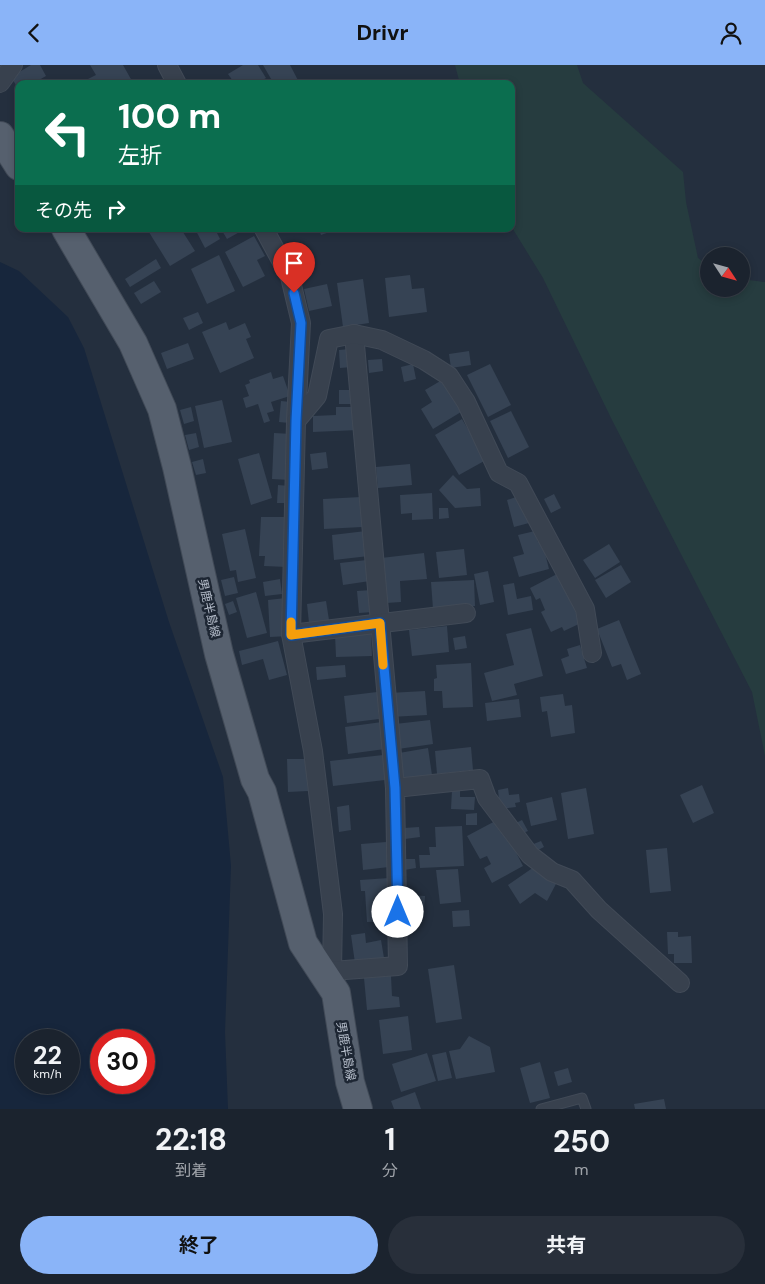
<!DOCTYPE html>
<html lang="ja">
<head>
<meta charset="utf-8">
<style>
  :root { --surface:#1b232e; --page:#282f3a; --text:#f1f3f6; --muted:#a0a4aa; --line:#39404a; --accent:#8ab4f8 }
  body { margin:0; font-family:"DM Sans","Noto Sans JP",sans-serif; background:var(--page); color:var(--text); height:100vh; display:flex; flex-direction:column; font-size:19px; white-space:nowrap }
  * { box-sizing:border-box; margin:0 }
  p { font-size:16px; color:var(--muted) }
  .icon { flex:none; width:28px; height:28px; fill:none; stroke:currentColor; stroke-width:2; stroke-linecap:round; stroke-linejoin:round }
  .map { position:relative; height:1044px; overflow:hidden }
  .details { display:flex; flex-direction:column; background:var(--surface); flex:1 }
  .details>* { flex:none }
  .guide { position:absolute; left:15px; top:15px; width:500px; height:152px; border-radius:10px; box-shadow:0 2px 8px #0003,0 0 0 1px var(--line); background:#0b6e4f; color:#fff; overflow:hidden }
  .needle { width:32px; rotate:126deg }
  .buttons { position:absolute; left:700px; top:182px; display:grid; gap:10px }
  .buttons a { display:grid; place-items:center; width:50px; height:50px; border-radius:50%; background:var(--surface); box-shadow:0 2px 8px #0003,0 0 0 1px var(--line); font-size:25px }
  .speed { position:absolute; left:15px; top:964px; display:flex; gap:10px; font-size:25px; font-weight:700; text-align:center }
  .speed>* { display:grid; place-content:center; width:65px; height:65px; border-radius:50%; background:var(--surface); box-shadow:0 2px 8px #0003,0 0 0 1px var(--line); line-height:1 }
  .speed small { font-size:12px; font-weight:400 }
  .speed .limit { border:8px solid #d22; background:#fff; color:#111 }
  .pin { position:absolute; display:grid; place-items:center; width:42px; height:42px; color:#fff; margin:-51px -21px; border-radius:50% 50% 50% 0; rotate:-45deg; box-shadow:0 0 5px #0007 }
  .pin .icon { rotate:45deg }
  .me { position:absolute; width:55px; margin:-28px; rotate:0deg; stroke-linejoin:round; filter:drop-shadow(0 0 4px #0008) }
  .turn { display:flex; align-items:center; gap:18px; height:105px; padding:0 20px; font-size:22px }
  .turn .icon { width:65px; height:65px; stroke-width:2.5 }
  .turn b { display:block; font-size:35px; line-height:42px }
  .then { display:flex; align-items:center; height:48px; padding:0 20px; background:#0003; gap:10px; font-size:19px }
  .eta { display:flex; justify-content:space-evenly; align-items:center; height:85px; text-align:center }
  .eta b { font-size:30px; font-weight:700; line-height:35px }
  .primary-button { display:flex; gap:10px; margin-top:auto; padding:10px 20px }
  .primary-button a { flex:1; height:58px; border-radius:30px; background:var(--accent); color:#111; font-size:20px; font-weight:700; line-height:58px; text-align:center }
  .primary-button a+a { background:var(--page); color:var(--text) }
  header { display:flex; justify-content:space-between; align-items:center; height:65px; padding:0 20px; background:var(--accent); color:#111; font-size:22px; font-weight:700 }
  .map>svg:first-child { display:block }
</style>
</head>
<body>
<header><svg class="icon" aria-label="back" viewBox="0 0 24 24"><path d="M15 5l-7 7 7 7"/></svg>Drivr<svg class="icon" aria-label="person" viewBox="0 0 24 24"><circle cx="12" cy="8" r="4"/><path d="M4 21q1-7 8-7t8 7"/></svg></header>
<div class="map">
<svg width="765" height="1044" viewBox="0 0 765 1044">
  <rect width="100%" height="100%" fill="#242f3e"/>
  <polygon fill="#263c3f" points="455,0 577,0 583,18 683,107 686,137 698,193 709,201 709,224 741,224 741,214 765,217 765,691 752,627 612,355 543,213 511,161 511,19 460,19"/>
  <path fill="#17263c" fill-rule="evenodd" d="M0 197 19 206 68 252 84 283 169 557 223 712 231 801 225 967 228 1044H0ZM26 975H69V1018H26ZM101 975H144V1018H101Z"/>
  <g fill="#364354">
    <polygon points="31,0 40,0 46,11 32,19 19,19 19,25 11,12"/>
    <polygon points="90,0 123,0 132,16 127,19 91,19 88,14 96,10"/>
    <polygon points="243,0 258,0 266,13 256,19 235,19 228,9"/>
    <polygon points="263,0 290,0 300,19 274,19"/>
    <polygon points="147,164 181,164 195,186 170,201"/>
    <polygon points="195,164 215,164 220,174 205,183"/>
    <polygon points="221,164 245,164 227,174"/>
    <polygon points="319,164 338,164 321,170"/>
    <polygon points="254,171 265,191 257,195 265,211 243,222 225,187"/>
    <polygon points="219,190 235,226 207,239 191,204"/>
    <polygon points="156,194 161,203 130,222 125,214"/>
    <polygon points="410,210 412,224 424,223 427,247 389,252 385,213"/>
    <polygon points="363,214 369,258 343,262 337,218"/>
    <polygon points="154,216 161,227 141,239 134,228"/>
    <polygon points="327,219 332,241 309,246 304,224"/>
    <polygon points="198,247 203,258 189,265 183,253"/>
    <polygon points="226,257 229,265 245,258 251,272 246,274 254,293 220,308 202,267"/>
    <polygon points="188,278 194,294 167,304 161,288"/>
    <polygon points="350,284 352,302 340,303 339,285"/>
    <polygon points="469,286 471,300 451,303 449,289"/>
    <polygon points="382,294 383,306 369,308 368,295"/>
    <polygon points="413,299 416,314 404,317 401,302"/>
    <polygon points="490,299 511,340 488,352 467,310"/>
    <polygon points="271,307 273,314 283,311 290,331 271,337 274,346 267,348 270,356 264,358 258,339 246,343 243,333 249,331 245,320 250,318 249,315"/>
    <polygon points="442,315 461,347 433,364 421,344 432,337 425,325"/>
    <rect x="339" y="325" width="16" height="14"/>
    <polygon points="222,335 232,377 204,383 195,341"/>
    <polygon points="281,336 291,337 289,358 279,357"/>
    <polygon points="191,342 194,356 184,359 180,345"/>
    <polygon points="336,342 358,342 358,365 313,367 313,351 336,350"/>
    <polygon points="511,346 529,382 508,393 490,356"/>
    <polygon points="462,354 486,395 459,410 435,370"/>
    <polygon points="196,368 199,382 189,385 185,370"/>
    <polygon points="274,368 292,369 290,415 272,414"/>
    <polygon points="326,387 328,403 312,405 310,389"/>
    <polygon points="259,388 272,433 251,440 238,394"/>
    <polygon points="203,394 206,408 196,410 192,397"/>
    <polygon points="410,399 412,420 378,423 376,402"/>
    <polygon points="453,410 467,424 480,423 481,441 455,443 439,425"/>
    <polygon points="278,420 290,421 289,438 277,438"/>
    <polygon points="432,428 433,454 412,455 412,448 401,449 400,430"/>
    <polygon points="554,429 561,443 551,448 544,434"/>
    <polygon points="522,430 529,458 514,462 507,435"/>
    <polygon points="361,432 362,462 324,464 323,434"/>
    <polygon points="439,443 448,443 449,453 439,454"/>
    <polygon points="261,452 288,452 287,502 264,501 265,491 259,491"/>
    <polygon points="245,464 256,513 238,517 236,505 230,506 222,469"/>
    <polygon points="366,466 369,491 334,495 332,470"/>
    <polygon points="535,466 538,477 542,476 549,504 519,512 513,492 524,489 518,470"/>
    <polygon points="609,479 620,497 595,513 583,495"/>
    <polygon points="464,484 467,510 439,513 436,487"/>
    <polygon points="424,488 427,514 400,516 401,537 386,538 381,493"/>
    <polygon points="367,495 370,516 343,520 340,498"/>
    <polygon points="621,500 631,517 606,533 595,515"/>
    <polygon points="488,506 494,537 480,540 474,509"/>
    <polygon points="557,509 581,558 564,566 562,562 551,567 541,547 545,545 540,533 536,535 530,523"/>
    <polygon points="234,512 238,528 225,531 221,515"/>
    <polygon points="280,514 282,529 265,531 263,517"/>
    <polygon points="474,515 475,541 433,544 431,517"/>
    <polygon points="514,518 517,534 531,531 533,545 508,550 503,520"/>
    <polygon points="372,525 373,547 359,548 357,526"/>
    <polygon points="256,527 267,568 247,573 236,533"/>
    <polygon points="286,533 289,571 270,572 268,535"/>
    <polygon points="233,536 237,547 229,550 225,539"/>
    <polygon points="326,536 329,555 309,558 307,539"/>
    <polygon points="619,555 641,609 627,615 621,599 612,602 597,564"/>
    <polygon points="447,561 449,587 412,591 409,565"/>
    <polygon points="531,563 543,611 514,619 517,630 492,636 484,608 514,600 506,569"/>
    <polygon points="371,568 372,591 336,592 335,569"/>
    <polygon points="465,571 467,583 455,585 453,573"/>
    <polygon points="278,576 287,610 269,615 263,594 242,600 239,586"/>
    <polygon points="580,580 587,603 566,609 561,594 569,591 567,584"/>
    <polygon points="471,598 473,642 443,643 442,626 434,626 434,614 437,613 436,600"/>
    <polygon points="345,600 346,612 317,615 316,602"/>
    <polygon points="425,626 427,650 390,652 389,628"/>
    <polygon points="377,627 379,654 347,658 344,631"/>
    <polygon points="563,629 565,641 572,640 575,668 551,672 547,646 542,647 540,632"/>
    <polygon points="519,634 521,652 487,656 485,638"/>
    <polygon points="430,655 433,679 398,684 395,659"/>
    <polygon points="382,657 385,684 348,689 345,662"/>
    <polygon points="471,682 473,705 437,709 435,686"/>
    <polygon points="428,683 432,710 402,714 399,688"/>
    <polygon points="383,690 385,715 333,721 330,696"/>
    <polygon points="287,694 307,694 308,726 288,727"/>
    <polygon points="702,720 714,748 693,758 680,730"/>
    <polygon points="508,723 509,730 519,729 520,737 515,738 516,742 500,744 498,725"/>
    <polygon points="586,723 594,769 568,774 561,728"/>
    <polygon points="452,725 460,725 460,732 475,732 474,745 451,744"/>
    <polygon points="552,732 557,755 531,761 526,738"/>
    <polygon points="349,740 351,765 339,767 337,742"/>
    <polygon points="477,748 477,760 466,760 466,749"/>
    <polygon points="499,754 523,801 492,818 484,803 491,799 487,791 480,794 467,771"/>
    <polygon points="522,755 528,766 519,770 514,759"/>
    <polygon points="462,761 464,801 420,803 419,790 430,790 429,782 436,782 435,762"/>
    <polygon points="419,762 420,772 405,774 404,763"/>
    <polygon points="541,776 544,782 534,787 531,780"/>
    <polygon points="386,777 389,802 363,805 361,779"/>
    <polygon points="667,783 671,826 650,828 646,785"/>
    <polygon points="404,794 415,794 416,803 404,805"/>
    <polygon points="534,802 557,817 547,836 535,828 520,839 508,820"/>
    <polygon points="458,804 461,837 440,839 436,805"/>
    <polygon points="389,813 391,856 367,857 365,826 361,826 360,815"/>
    <polygon points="410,830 425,831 424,844 409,843"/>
    <polygon points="469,845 470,861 453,862 452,846"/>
    <polygon points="667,867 678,867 678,872 691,871 692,898 674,898 674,889 668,889"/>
    <polygon points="365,868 366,878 381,875 384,893 355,898 351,870"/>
    <polygon points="454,900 462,954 436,958 428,904"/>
    <polygon points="391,911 392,931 399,932 400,942 367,945 364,913"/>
    <polygon points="408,951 412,985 383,989 379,955"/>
    <polygon points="469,971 490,982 495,1007 456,1014 449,986 460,984"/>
    <polygon points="446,987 452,1013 438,1016 432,990"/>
    <polygon points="427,988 436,1016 401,1027 392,999"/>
    <polygon points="540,997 550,1033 530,1038 520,1003"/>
    <polygon points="568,1003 572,1017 558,1021 554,1007"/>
    <polygon points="415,1027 421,1044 394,1044 391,1036"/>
    <polygon points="664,1034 666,1044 635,1044 634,1039"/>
  </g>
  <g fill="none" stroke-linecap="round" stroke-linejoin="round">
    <g stroke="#414a57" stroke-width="11">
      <polyline id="lane" points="541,1044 582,1033 586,1044"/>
    </g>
    <g stroke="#414a57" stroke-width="20">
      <g id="street">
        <polyline points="167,0 177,19"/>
        <polyline points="0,18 13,0"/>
        <polyline points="264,164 290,212 301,258 296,356 291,569 313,686 333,849 332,906 335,919"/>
        <polyline points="354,269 395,723"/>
        <polyline points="296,356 317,331 329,274 354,269 382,275 424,295 449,311 466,337 499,408 518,418 585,544 592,588"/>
        <polyline points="291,569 466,548"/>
        <polyline points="332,906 398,901 395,723 480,714 487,733 530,790 552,807 572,815 599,845 680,918"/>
      </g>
    </g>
    <g stroke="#414a57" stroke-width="30">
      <g id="primary">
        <polyline points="0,71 19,101"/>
        <polyline points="66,164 133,278 162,344 177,402 219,589 255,714 262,727 303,878 336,928 350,1017 358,1044"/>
      </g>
    </g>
    <use href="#lane" stroke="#38414e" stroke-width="9"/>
    <use href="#street" stroke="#38414e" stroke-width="18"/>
    <use href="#primary" stroke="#56606e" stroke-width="28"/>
  </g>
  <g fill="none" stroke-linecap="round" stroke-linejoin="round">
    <g stroke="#114b97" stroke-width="12">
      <polyline id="route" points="294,228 301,258 296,356 291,570 380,558 395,723 398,847"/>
    </g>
    <use href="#route" stroke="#1a73e8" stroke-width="9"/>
    <polyline stroke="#f59e0b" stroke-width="9" points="291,557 291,570 380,558 383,600"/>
  </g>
  <g text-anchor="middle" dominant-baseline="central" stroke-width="5" stroke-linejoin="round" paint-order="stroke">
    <g font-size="12" fill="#b4bcc9" stroke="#1d2633">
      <text transform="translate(209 543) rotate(77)">男鹿半島線</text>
      <text transform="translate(346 986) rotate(80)">男鹿半島線</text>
    </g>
  </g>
</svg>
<div class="buttons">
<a><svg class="needle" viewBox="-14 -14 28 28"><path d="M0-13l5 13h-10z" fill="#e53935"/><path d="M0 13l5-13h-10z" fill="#a0a4aa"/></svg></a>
</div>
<div class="speed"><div>22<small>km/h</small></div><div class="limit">30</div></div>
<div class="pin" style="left:294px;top:228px;background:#d93025"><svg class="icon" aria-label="arrive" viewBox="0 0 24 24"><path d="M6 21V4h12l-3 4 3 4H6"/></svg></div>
<svg class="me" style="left:398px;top:847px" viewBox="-20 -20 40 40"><circle r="19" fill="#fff"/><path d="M0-13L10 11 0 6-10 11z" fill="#1a73e8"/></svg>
<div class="guide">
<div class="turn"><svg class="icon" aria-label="left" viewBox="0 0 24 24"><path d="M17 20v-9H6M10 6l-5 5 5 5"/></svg><div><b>100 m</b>左折</div></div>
<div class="then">その先<svg class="icon" aria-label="right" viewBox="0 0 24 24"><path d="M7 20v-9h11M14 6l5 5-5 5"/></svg></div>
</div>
</div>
<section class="details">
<div class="eta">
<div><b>22:18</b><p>到着</p></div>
<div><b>1</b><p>分</p></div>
<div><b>250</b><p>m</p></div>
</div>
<div class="primary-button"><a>終了</a><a>共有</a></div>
</section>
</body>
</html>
